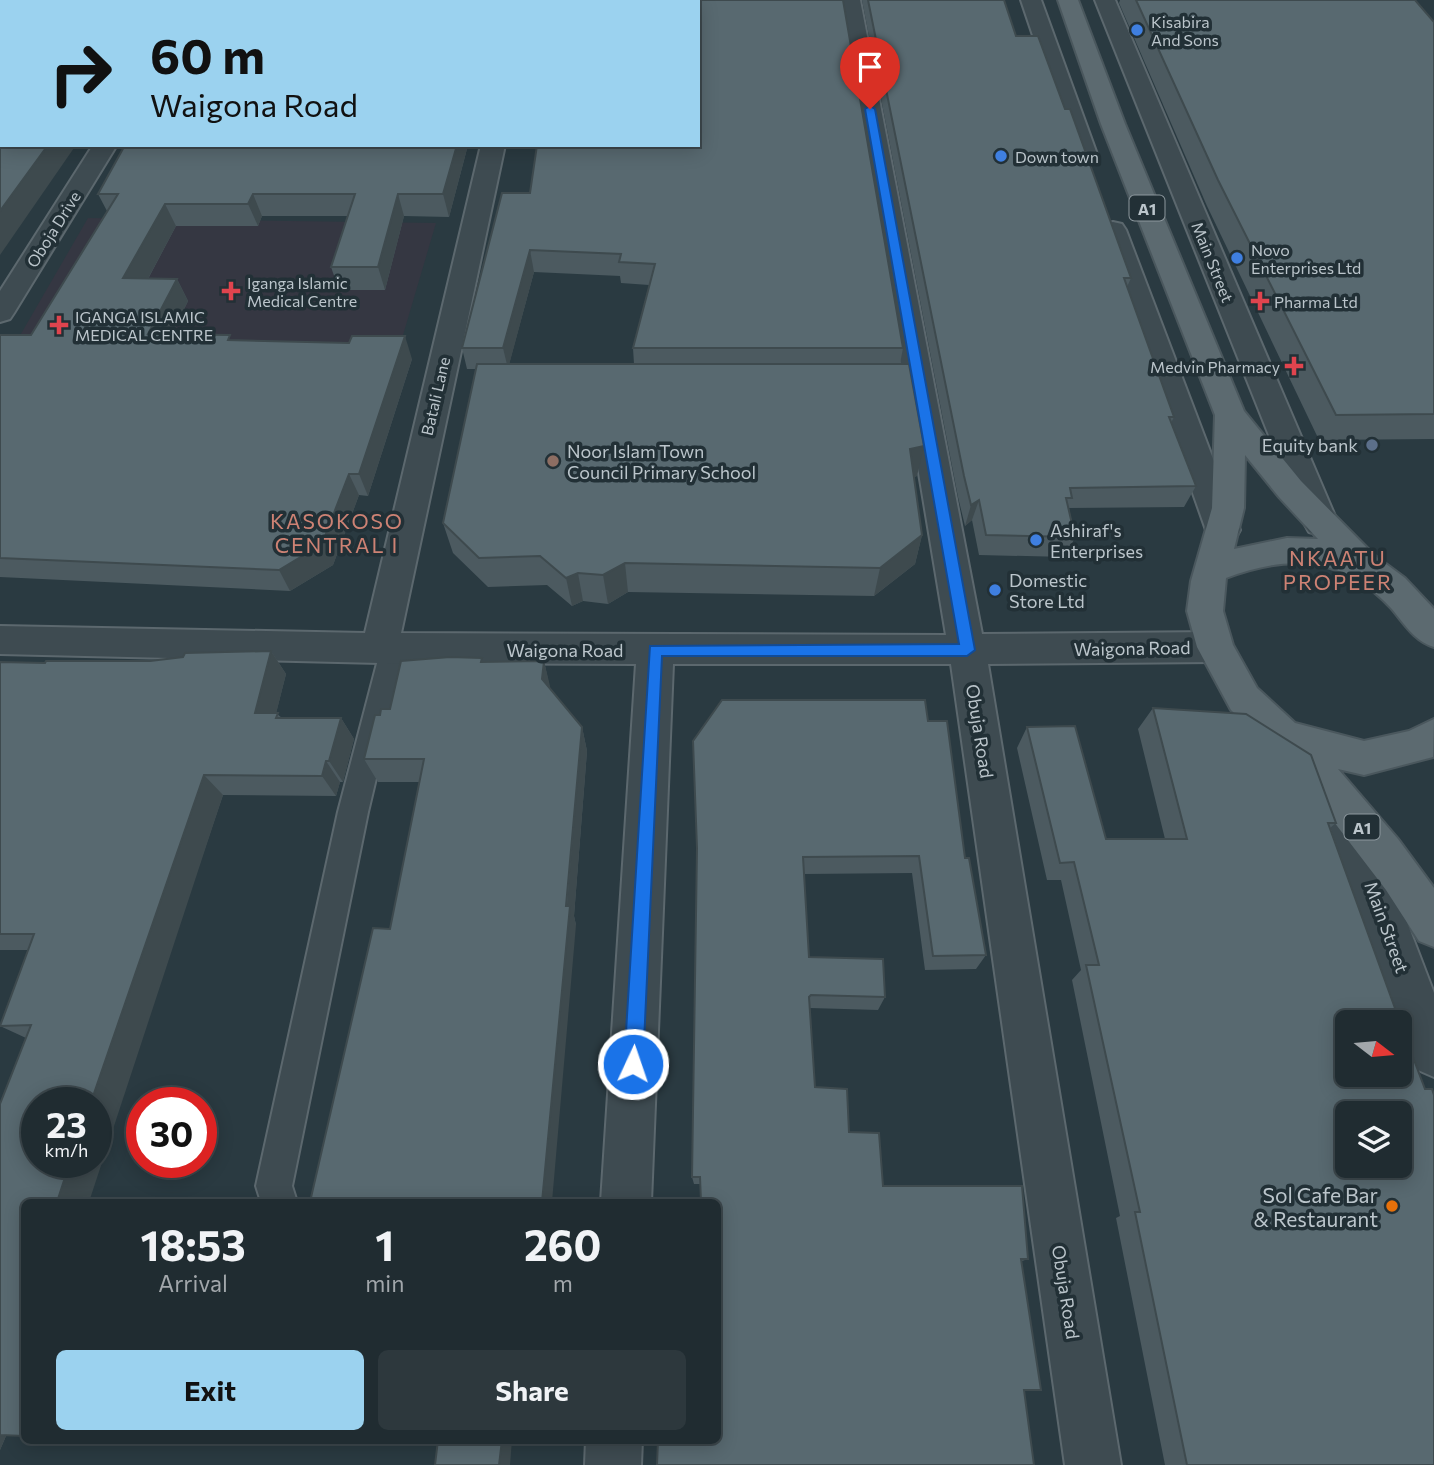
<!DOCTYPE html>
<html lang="en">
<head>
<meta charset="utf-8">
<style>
  :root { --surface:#202c31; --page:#2d383d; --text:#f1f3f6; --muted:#a2a7ab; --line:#3d484d; --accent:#9bd2ef }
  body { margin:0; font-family:Commissioner,sans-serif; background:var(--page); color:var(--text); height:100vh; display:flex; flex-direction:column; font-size:26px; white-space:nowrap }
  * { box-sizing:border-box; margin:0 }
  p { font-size:23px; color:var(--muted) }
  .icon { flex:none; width:38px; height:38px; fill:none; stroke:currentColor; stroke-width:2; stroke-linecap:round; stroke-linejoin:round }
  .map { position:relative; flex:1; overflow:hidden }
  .side { position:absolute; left:21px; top:1199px; width:700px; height:245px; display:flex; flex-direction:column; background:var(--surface); border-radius:10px; box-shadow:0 4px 18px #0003,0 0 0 2px var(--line) }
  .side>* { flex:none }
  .top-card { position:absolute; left:0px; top:0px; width:700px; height:147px; box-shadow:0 4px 18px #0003,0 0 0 2px var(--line); background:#9bd2ef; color:#111; overflow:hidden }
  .needle { width:46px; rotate:106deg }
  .controls { position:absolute; left:1335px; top:1010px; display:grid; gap:14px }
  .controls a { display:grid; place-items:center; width:77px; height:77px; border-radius:10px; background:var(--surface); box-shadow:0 4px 18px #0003,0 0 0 2px var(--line); font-size:35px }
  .speed { position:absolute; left:21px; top:1087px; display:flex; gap:14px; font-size:35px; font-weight:700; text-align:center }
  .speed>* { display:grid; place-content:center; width:91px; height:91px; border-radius:50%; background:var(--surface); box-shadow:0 4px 18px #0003,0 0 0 2px var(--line); line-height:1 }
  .speed small { font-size:18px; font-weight:400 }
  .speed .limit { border:10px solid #d22; background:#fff; color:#111 }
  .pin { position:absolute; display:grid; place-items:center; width:60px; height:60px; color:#fff; margin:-72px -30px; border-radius:50% 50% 50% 0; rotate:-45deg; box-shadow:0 0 7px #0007 }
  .pin .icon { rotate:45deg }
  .me { position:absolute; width:77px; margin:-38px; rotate:3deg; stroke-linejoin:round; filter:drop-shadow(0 0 5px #0008) }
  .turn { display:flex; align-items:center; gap:24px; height:147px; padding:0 35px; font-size:32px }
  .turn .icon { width:91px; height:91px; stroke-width:2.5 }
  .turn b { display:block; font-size:49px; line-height:60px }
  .eta { display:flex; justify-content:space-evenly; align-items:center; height:119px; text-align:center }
  .eta b { font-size:42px; font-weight:700; line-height:49px }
  .button { display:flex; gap:14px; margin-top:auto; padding:14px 35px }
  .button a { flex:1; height:80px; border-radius:10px; background:var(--accent); color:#111; font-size:28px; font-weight:700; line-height:80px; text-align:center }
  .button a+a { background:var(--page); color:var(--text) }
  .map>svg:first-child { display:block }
</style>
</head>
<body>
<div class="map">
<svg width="1434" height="1465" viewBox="0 0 1434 1465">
  <rect width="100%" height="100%" fill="#2a3a41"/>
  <polygon fill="#353742" points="88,218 436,223 396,359 7,358"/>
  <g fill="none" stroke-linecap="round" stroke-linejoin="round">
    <g stroke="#5c686e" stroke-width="4">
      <polygon id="service" points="394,637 403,640 407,648 368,812 292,1186 297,1202 261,1202 256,1186 338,812 381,648 385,640"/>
    </g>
    <g stroke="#5c686e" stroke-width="4">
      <g id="minor">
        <polygon points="523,0 545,0 522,2"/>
        <polygon points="840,0 860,0 982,634 1215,632 1228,637 1233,647 1228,657 1215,662 988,664 1121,1465 1065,1465 951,664 673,664 651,1202 601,1202 636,664 380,663 0,654 0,626 365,633 481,145 505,145 401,633 946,635"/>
        <polygon points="1021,0 1041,0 1098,157 1095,162 1086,164 1077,162 1074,157"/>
        <polygon points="1095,0 1115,0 1338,523 1333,532 1321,535 1309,532 1304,523"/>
        <polygon points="93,145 117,145 14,313 10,319 0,322 0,291"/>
        <polygon points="1113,222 1122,224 1126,230 1240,530 1235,539 1223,542 1211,539 1206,530 1100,230 1104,224"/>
        <polygon points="1344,792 1358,797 1364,810 1434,993 1434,1077 1418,1070 1411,1054 1324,810 1330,797"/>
        <polygon points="586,1440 642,1440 641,1465 585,1465"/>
      </g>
    </g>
    <g stroke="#4a575d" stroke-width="4">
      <path id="primary" d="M1058 0H1078L1125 124 1244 411 1301 481 1374 555 1405 578 1434 609V647C1414 641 1404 623 1391 608 1343 556 1289 554 1226 578L1223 611 1233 645 1257 688 1295 723 1364 741 1409 731 1434 719 1433 757 1364 775 1338 769 1398 839 1434 888V947L1419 941 1386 890 1331 818 1270 747 1231 710 1197 647 1187 611 1191 581 1212 508 1215 415 1101 124ZM1245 455 1279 497 1318 539 1287 538 1234 549 1244 508Z"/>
    </g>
    <use href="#service" fill="#3e4b51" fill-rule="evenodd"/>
    <use href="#minor" fill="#3e4b51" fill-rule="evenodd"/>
    <use href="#primary" fill="#5c6a70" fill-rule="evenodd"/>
  </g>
  <g fill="#4c5a60" fill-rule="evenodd">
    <polygon points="862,0 1004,0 1016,36 1065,109 1131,278 1127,287 1174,417 1171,423 1196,486 1184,507 1069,508 1075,537 1066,557 979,555 972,520 965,526 958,497"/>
    <polygon points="1120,0 1415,0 1434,22 1434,439 1319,440 1207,206 1119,3"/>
    <polygon points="468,145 449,217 404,216 385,290 339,290 331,267 348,216 262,216 258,226 176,226 148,279 177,279 188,301 172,334 412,359 368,496 359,495 333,565 290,591 0,577 0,335 31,335 107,211 98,194"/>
    <path d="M502 193 903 348 900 364 917 476 914 477 922 535 915 564 874 596 628 592 608 604 583 601 572 606 547 585 488 587 453 553 443 523 476 369H467L462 348ZM534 272 620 276 621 283 649 285 633 348 634 364H509Z"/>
    <polygon points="271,651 286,674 276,713 282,718 341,718 354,739 343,782 340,782 336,796 223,795 6,1436 0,1450 0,1104 26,1038 0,1026 28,950 0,950 0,662 45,663 150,661"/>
    <polygon points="544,661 550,689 582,727 587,751 574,916 576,925 390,929 420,782 378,782 364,759 380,715 483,662"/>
    <polygon points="1153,708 1336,823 1330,828 1434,1465 1165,1465 1116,1218 1120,1216 1072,980 1081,970 1061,880 1047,880 1017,748 1027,727 1106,839 1165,839 1138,729"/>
    <polygon points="928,721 965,858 986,955 976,969 925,970 912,873 804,874 809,957 885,997 878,1010 810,1008 815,1087 849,1132 883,1186 1028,1259 1022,1261 1024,1390 718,1440 700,1184 694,1184 692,1177 697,848"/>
  </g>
  <g fill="#3e4a4e">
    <polygon points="498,0 508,0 507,2 498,2"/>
    <polygon points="48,145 76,145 0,255 0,211"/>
    <polygon points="457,145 468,145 449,217 443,194"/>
    <polygon points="253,194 262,216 258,226 248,204"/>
    <polygon points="398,194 404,216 385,290 378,267"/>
    <polygon points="165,204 176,226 136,301 123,278"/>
    <polygon points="530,250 534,272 508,369 503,348"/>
    <polygon points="177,279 188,301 161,357 148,334"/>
    <polygon points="405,336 412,359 368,496 359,474"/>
    <polygon points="924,446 917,476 903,479 910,449"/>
    <polygon points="349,474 359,495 333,565 290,591 279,570"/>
    <polygon points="979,500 972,520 965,526 971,505"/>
    <polygon points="922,535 915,564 874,596 880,568"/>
    <polygon points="625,563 628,592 608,604 603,575"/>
    <polygon points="578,573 583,601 572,606 566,578"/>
    <polygon points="271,651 286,674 271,734 255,713"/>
    <polygon points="544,661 550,686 549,704 542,679"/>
    <polygon points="341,718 354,739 343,782 329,761"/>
    <polygon points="582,727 587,751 574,916 576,925 552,1202 542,1202"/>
    <polygon points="326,761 340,782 336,796 322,776"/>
    <polygon points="204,775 223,795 89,1202 57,1202 70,1162 96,1162 96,1102 91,1102"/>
    <polygon points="8,1431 0,1450 0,1432"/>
    <polygon points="502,1440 512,1440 510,1465 499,1465"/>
  </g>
  <g fill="#586970" stroke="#3e4a4e" stroke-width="2" fill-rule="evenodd">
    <polygon points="12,0 152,0 151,2 11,2"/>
    <polygon points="203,0 498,0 498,2 202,2"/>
    <polygon points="559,0 843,0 903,348 633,348 655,264 619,262 621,254 530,250 503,348 462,348 502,193 530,193 537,145 698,145 698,2 559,2"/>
    <polygon points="868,0 1004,0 1016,36 1038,36 1065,109 1070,109 1131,278 1124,278 1174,417 1169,417 1196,486 1070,488 1072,498 1066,498 1075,537 986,535 979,500 971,505 964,476"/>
    <polygon points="1136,0 1415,0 1434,22 1434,414 1336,415 1218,180"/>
    <polygon points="2,13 2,145 48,145 0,211 0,15"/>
    <polygon points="125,145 457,145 443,194 398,194 378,267 331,267 355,194 253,194 248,204 165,204 123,278 177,279 148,334 230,335 228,340 349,343 352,336 405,336 359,474 349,474 322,544 279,570 0,558 0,335 31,335 118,194 98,194"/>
    <polygon points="477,364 909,364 924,446 910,449 922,535 880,568 625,563 603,575 578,573 566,578 540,556 479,558 443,523"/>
    <polygon points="271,651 255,713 278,713 276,718 341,718 329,761 326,761 322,776 204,775 91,1102 37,1102 37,1162 70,1162 57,1202 24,1202 24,1436 0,1435 0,1104 31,1025 0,1026 34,934 0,934 0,662 45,663 46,661 150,661 183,657 185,653"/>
    <polygon points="450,657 482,658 481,662 544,661 542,679 582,727 566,906 570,906 542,1202 310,1202 373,928 390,929 424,759 364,759 375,715 380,715 381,709 390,709 401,661"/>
    <polygon points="722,700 925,700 928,721 947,721 965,858 969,858 986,955 933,956 919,856 803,857 809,957 883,959 885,997 811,995 809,997 815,1087 847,1089 849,1132 879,1133 883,1186 1022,1186 1028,1259 1021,1259 1041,1390 1024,1390 1034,1465 657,1465 658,1440 718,1440 718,1202 701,1202 700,1177 692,1177 697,848 693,741"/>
    <path d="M1153 708 1246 714 1311 755 1336 823H1328L1400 1022H1348V1074H1400V1023L1425 1089H1432L1434 1095V1465H1187L1135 1212H1140L1086 965H1099L1074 862 1060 863 1027 727 1075 726 1106 839H1187ZM1348 1113H1400V1166H1348Z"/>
    <polygon points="438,1440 502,1440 499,1465 435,1465"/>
  </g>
  <polygon fill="#1a73e8" stroke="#114b97" stroke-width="2" points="870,106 875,109 975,650 967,656 662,656 643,1064 640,1071 633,1074 626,1071 624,1064 650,646 959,644 865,109"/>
  <g fill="#3f7fe0" stroke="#223036" stroke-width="2.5">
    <circle cx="1137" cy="30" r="7"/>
    <circle cx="1001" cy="156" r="7"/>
    <circle cx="1237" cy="258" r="7"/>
    <circle cx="1036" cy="540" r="7"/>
    <circle cx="995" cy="590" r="7"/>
  </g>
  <g fill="#e0444e" stroke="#223036" stroke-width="2.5">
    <path d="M227.5 280.5h7v7h7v7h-7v7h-7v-7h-7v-7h7z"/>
    <path d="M1256.5 290.5h7v7h7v7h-7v7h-7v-7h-7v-7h7z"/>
    <path d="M55.5 314.5h7v7h7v7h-7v7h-7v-7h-7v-7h7z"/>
    <path d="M1290.5 355.5h7v7h7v7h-7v7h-7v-7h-7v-7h7z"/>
  </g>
  <circle fill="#5c6f8a" stroke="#223036" stroke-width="2.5" cx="1372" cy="445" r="7"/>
  <circle fill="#8d6e63" stroke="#223036" stroke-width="2.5" cx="553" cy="461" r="7"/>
  <circle fill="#e8710a" stroke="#223036" stroke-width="2.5" cx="1392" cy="1206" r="7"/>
  <g text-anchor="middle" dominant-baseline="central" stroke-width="7" stroke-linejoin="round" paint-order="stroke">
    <g font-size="16" fill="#bbc5cb" stroke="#223036" text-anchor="start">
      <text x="1151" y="21">Kisabira<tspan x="1151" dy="18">And Sons</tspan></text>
      <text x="1015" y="156">Down town</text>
      <text x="1251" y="249">Novo<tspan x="1251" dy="18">Enterprises Ltd</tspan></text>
      <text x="247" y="282">Iganga Islamic<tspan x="247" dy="18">Medical Centre</tspan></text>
      <text x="1274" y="301">Pharma Ltd</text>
      <text x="75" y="316">IGANGA ISLAMIC<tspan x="75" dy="18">MEDICAL CENTRE</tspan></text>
      <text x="1280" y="366" text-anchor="end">Medvin Pharmacy</text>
    </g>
    <g fill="#223036" stroke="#8d989e" stroke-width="2">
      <rect x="1129.5" y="195.5" width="35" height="25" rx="5"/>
      <rect x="1344.5" y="814.5" width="35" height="25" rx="5"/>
    </g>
    <g font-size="16" font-weight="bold" fill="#bbc5cb">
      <text x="1147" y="208">A1</text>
      <text x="1362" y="827">A1</text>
    </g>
    <g font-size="16" fill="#bbc5cb" stroke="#223036">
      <text transform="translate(53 229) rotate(-58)">Oboja Drive</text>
      <text transform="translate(1213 262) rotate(68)">Main Street</text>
      <text transform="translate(435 396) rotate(-77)">Batali Lane</text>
    </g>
    <g font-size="18" fill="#bbc5cb" stroke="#223036" text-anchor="start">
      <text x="1358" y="445" text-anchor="end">Equity bank</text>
      <text x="567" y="451">Noor Islam Town<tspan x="567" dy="21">Council Primary School</tspan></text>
      <text x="1050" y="530">Ashiraf's<tspan x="1050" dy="21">Enterprises</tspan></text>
      <text x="1009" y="580">Domestic<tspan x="1009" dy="21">Store Ltd</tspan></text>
    </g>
    <g font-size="18" fill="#bbc5cb" stroke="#223036">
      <text transform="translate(1132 648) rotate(-1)">Waigona Road</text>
      <text x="565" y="650">Waigona Road</text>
      <text transform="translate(980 731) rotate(81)">Obuja Road</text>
      <text transform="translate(1387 927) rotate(70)">Main Street</text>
      <text transform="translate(1066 1292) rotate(81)">Obuja Road</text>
    </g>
    <g font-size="21" letter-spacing="2" fill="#cd8274" stroke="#223036">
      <text x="337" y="520">KASOKOSO<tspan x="337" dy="24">CENTRAL I</tspan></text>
      <text x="1338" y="557">NKAATU<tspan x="1338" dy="24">PROPEER</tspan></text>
    </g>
    <g font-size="21" fill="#bbc5cb" stroke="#223036" text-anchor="end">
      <text x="1378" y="1194">Sol Cafe Bar<tspan x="1378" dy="24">&amp; Restaurant</tspan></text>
    </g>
  </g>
</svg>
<div class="controls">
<a><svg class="needle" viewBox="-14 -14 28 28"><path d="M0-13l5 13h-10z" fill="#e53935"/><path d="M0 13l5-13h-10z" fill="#a2a7ab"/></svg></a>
<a><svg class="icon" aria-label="layers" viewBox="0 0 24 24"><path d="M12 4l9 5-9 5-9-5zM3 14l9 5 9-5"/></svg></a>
</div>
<div class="speed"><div>23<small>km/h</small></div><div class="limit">30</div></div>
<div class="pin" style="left:870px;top:109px;background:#d93025"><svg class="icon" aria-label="arrive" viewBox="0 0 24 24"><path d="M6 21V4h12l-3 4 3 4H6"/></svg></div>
<svg class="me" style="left:633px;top:1064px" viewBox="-20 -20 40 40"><circle r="17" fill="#1a73e8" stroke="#fff" stroke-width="3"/><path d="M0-11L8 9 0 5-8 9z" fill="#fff"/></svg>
<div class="top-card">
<div class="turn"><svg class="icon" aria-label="right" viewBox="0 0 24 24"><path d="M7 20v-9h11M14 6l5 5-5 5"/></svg><div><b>60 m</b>Waigona Road</div></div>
</div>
<section class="side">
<div class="eta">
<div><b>18:53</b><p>Arrival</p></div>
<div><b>1</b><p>min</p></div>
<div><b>260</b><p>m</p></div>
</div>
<div class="button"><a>Exit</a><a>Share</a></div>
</section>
</div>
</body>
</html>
